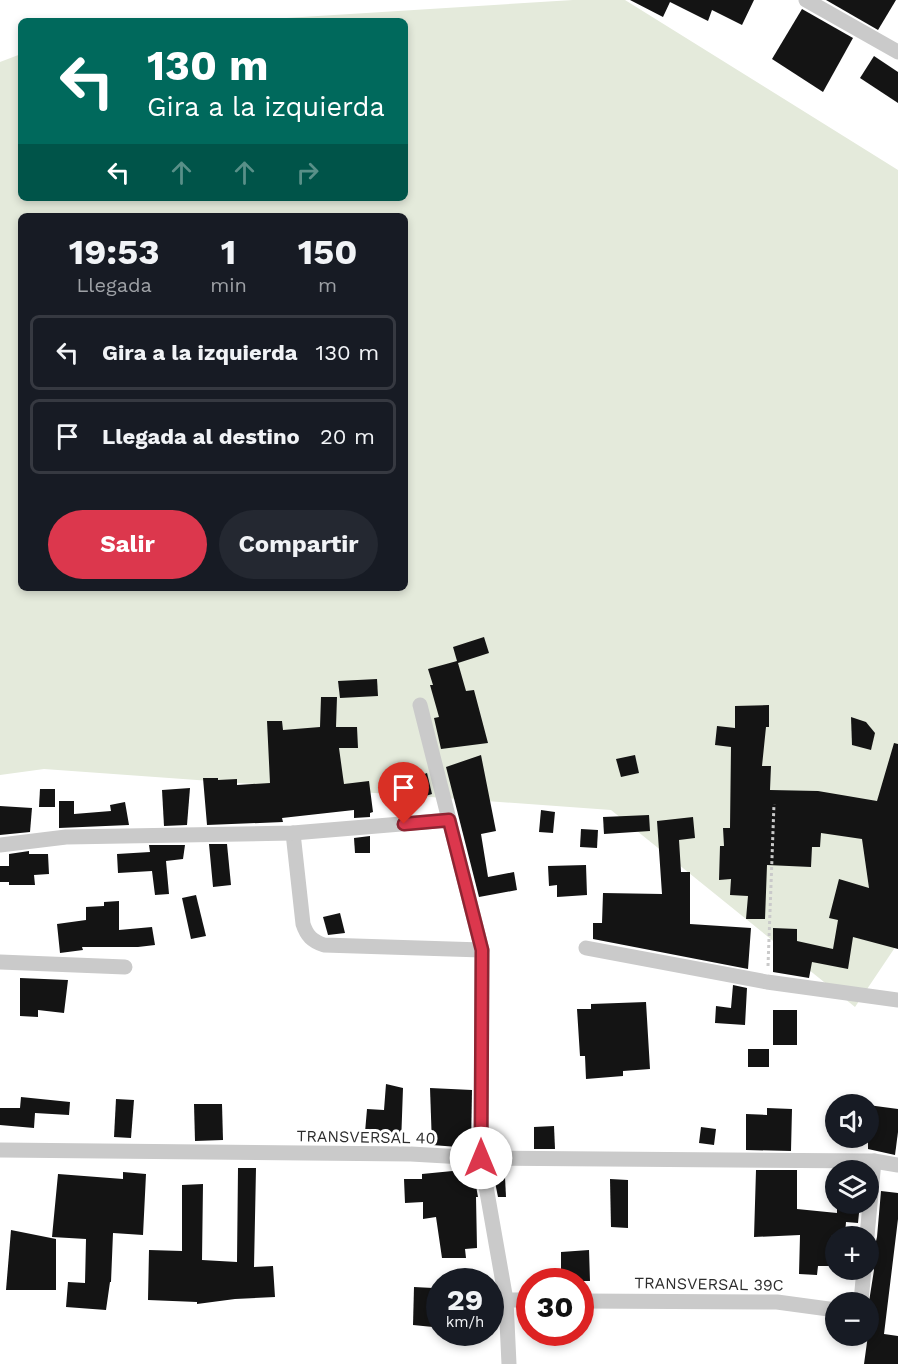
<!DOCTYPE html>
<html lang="es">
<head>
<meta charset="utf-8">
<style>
  :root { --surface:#171b24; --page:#242831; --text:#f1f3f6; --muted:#9ea1a6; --line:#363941; --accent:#dc374d }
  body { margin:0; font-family:"Work Sans",sans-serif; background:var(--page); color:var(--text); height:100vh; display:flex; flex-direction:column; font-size:22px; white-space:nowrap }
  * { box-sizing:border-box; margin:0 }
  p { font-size:20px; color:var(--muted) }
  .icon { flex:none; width:33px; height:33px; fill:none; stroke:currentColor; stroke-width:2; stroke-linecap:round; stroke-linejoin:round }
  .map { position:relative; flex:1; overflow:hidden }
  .details { position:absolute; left:18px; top:213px; width:390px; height:378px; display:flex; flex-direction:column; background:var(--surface); border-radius:9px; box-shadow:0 3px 9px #0003 }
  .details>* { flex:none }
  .banner { position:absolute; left:18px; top:18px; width:390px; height:183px; border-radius:9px; box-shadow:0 3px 9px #0003; background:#00695c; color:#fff; overflow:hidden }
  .controls { position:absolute; left:825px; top:1094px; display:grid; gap:12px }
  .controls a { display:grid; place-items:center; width:54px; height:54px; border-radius:50%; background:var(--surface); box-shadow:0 3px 9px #0003; font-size:30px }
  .speed { position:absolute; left:426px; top:1268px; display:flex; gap:12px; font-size:30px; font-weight:700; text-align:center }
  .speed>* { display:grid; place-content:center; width:78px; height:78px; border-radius:50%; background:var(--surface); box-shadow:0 3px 9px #0003; line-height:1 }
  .speed small { font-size:15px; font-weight:400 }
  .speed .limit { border:9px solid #d22; background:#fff; color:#111 }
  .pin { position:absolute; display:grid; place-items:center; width:51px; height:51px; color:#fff; margin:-62px -26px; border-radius:50% 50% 50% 0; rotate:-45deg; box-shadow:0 0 6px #0007 }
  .pin .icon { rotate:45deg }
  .me { position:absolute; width:66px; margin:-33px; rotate:0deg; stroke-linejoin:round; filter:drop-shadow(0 0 4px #0008) }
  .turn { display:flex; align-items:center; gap:21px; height:126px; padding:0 30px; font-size:27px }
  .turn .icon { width:78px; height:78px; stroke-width:2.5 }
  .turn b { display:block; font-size:42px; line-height:51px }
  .lanes { display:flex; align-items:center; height:57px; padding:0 30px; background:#0003; justify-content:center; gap:30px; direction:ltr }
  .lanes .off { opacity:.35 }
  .eta { display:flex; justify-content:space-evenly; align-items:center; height:102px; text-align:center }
  .eta b { font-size:36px; font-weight:700; line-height:42px }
  .cta { display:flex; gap:12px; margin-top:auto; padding:12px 30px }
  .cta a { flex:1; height:69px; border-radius:36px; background:var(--accent); color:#fff; font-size:24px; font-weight:700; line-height:69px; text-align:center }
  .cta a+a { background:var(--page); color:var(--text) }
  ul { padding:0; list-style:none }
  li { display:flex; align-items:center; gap:18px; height:75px; margin:0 12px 9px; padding:0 18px; border:3px solid var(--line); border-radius:9px }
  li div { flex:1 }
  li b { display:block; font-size:22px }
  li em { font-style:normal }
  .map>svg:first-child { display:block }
</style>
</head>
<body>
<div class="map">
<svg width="898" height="1364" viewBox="0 0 898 1364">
  <rect width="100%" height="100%" fill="#fff"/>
  <path fill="#e4eadb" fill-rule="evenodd" d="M573 0H625L898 170V943L855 1007 611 810 44 769 0 775V62L21 54V198H405V21H236ZM21 216H405V588H21Z"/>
  <g fill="#141414">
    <polygon points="630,0 754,0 742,25 712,10 708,21 670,2 663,17"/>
    <polygon points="826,0 896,0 878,30"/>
    <polygon points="802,9 853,38 823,92 772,59"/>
    <polygon points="874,56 898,72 898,103 860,78"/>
    <polygon points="484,637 489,653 458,663 466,691 474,690 488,743 441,749 434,718 439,717 430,685 433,685 428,669 457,661 453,647"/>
    <polygon points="377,679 378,696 340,698 338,681"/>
    <polygon points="321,697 337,697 336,727 357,727 358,748 339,748 343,777 344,784 369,781 373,812 370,813 370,817 354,818 354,810 282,818 283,822 207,825 203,778 218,778 218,780 237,779 237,785 270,783 267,721 282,721 283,730 320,727"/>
    <polygon points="769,705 769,727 766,727 762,766 771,766 770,790 818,791 877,801 894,743 898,744 898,949 853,937 848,969 812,962 809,978 773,972 773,928 797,929 797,941 833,949 838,920 829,918 839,879 869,888 862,839 821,833 820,847 812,847 811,867 767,865 765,919 746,919 748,896 730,895 731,879 719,880 720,846 724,846 723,828 730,828 731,747 715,745 717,726 735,728 735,706"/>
    <polygon points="851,717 866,722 875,733 871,750 852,745"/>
    <polygon points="481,755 496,831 481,834 488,877 514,872 517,890 479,897 446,767"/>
    <polygon points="635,755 639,773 621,777 616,759"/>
    <polygon points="427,773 432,794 410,801 403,782"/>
    <polygon points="190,788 187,825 164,826 162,790"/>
    <polygon points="40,789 55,789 55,807 39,807"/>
    <polygon points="59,801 74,801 74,814 111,811 110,805 125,802 129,825 59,828"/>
    <polygon points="0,806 32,808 30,832 0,835"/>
    <polygon points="541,810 555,812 553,833 539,832"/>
    <polygon points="649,815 650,831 604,834 603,817"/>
    <polygon points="693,817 695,838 679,840 681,872 690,872 690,924 751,928 748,969 593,939 593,923 602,923 603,893 662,894 657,821"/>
    <polygon points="581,829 598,830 597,848 580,847"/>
    <polygon points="370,836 370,853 355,853 354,838"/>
    <polygon points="209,844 227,844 231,885 213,887"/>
    <polygon points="149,845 185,845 183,859 166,861 169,894 155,895 152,871 118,873 117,854 150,852"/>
    <polygon points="29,851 29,854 48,854 49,874 34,875 35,885 9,885 9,882 0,882 0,866 9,866 9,854"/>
    <polygon points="586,865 587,895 557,897 557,885 549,886 548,866"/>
    <polygon points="196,895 206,936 191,939 182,898"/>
    <polygon points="119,901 119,930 152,927 155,945 138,947 82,947 83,950 60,953 57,924 86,920 86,907 104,906 104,902"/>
    <polygon points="340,913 345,933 328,935 323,917"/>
    <polygon points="20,978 68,980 64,1013 38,1010 38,1017 20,1016"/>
    <polygon points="733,985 747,988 745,1025 715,1023 716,1006 731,1008"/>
    <polygon points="646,1002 650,1069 623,1071 623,1076 586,1079 585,1056 580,1056 577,1009 591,1009 591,1004"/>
    <rect x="773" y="1010" width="24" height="35"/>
    <rect x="748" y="1049" width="21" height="18"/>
    <polygon points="386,1084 403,1088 401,1144 385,1141 385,1144 364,1144 367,1109 384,1110"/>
    <polygon points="430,1088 472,1090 471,1148 432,1145"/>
    <polygon points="21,1097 70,1102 69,1115 35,1113 34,1128 0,1125 0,1108 20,1108"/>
    <polygon points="116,1099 134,1100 131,1138 114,1137"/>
    <polygon points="194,1104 222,1104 223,1140 195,1141"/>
    <polygon points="868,1105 898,1109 898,1132 895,1155 868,1149"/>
    <polygon points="767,1108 792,1109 791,1151 746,1150 746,1114 767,1115"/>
    <polygon points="554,1126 555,1149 534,1149 534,1127"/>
    <polygon points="701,1127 716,1129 714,1145 699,1143"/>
    <polygon points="238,1168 256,1168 254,1267 273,1266 275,1297 235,1299 197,1304 197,1302 148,1300 149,1250 182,1251 182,1185 203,1184 202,1260 237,1262"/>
    <polygon points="473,1169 478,1197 476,1197 477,1248 465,1249 466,1258 442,1258 436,1217 423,1219 423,1202 405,1203 404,1179 422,1179 422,1174"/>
    <polygon points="756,1170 797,1170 797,1209 837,1213 837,1203 860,1203 858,1223 846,1222 845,1235 832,1235 830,1266 818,1266 817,1275 799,1274 800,1235 754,1237"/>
    <polygon points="123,1172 146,1174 143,1235 113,1233 111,1282 110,1282 106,1310 66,1307 68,1282 85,1283 86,1239 52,1237 58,1174 123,1179"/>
    <polygon points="494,1177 505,1177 506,1197 498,1197"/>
    <polygon points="610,1179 628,1180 628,1228 611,1227"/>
    <polygon points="881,1191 898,1193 898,1219 884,1334 898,1336 898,1364 864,1364 868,1335 868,1308 874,1270 871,1262 877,1237"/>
    <polygon points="11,1230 56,1239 56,1290 6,1290"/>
    <polygon points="589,1250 590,1281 561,1281 561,1252"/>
    <polygon points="414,1287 433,1288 433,1327 413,1325"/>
  </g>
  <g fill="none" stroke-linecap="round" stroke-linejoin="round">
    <polyline stroke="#cacaca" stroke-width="3" stroke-dasharray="3 3" stroke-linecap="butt" points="768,966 774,804"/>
    <g stroke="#cacaca" stroke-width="15">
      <polyline points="806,0 898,52"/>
      <polyline points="420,705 482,950 481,1158 506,1300 509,1364"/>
      <path d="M293 833 303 924C307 936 312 941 324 945L482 950"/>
      <polyline points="0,845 66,837 293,833 449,820"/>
      <polyline points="586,948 767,982 898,1000"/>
      <polyline points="0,962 125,967"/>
      <polyline points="0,1150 411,1154 481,1158 874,1161 898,1165"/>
      <polyline points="867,1236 874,1161"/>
      <polyline points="506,1300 530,1300"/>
      <polyline points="580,1301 777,1302 836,1310"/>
      <polyline points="861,1302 864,1269"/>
    </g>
  </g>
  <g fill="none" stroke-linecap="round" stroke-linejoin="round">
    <g stroke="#8f2432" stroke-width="15">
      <polyline id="route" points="404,824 449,820 482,950 481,1158"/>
    </g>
    <use href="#route" stroke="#dc374d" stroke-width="10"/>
  </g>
  <g text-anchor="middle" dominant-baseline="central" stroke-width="6" stroke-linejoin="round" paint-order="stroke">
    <g font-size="16" fill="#2d2d2d" stroke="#fff">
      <text transform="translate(366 1137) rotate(1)">TRANSVERSAL 40</text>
      <text transform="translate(709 1284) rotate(1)">TRANSVERSAL 39C</text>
    </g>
  </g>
</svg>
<div class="controls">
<a><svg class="icon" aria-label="sound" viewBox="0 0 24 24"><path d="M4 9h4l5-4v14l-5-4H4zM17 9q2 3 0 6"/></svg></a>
<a><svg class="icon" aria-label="layers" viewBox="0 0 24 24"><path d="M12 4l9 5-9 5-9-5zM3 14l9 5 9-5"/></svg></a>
<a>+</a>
<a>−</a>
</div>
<div class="speed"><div>29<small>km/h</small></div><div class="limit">30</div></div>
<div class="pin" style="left:404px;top:824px;background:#d93025"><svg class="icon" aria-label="arrive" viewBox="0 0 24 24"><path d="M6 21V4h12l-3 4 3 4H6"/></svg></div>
<svg class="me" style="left:481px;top:1158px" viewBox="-20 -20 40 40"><circle r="19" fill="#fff"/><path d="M0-13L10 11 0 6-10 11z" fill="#dc374d"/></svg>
<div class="banner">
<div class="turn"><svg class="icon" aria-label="left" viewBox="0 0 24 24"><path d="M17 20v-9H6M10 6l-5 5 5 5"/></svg><div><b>130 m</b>Gira a la izquierda</div></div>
<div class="lanes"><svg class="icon" aria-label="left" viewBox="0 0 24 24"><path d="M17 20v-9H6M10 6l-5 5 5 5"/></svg><svg class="icon off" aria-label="ahead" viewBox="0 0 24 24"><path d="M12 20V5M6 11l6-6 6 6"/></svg><svg class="icon off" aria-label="ahead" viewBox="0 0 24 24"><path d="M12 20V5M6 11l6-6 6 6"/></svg><svg class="icon off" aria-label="right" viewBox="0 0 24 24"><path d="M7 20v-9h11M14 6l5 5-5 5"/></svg></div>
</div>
<section class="details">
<div class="eta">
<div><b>19:53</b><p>Llegada</p></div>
<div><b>1</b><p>min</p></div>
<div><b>150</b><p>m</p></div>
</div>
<ul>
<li><svg class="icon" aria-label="left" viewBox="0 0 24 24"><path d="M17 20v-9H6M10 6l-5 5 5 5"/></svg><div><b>Gira a la izquierda</b></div><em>130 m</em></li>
<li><svg class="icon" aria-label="arrive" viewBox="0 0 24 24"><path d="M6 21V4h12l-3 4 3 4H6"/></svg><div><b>Llegada al destino</b></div><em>20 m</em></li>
</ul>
<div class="cta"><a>Salir</a><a>Compartir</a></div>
</section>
</div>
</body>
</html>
